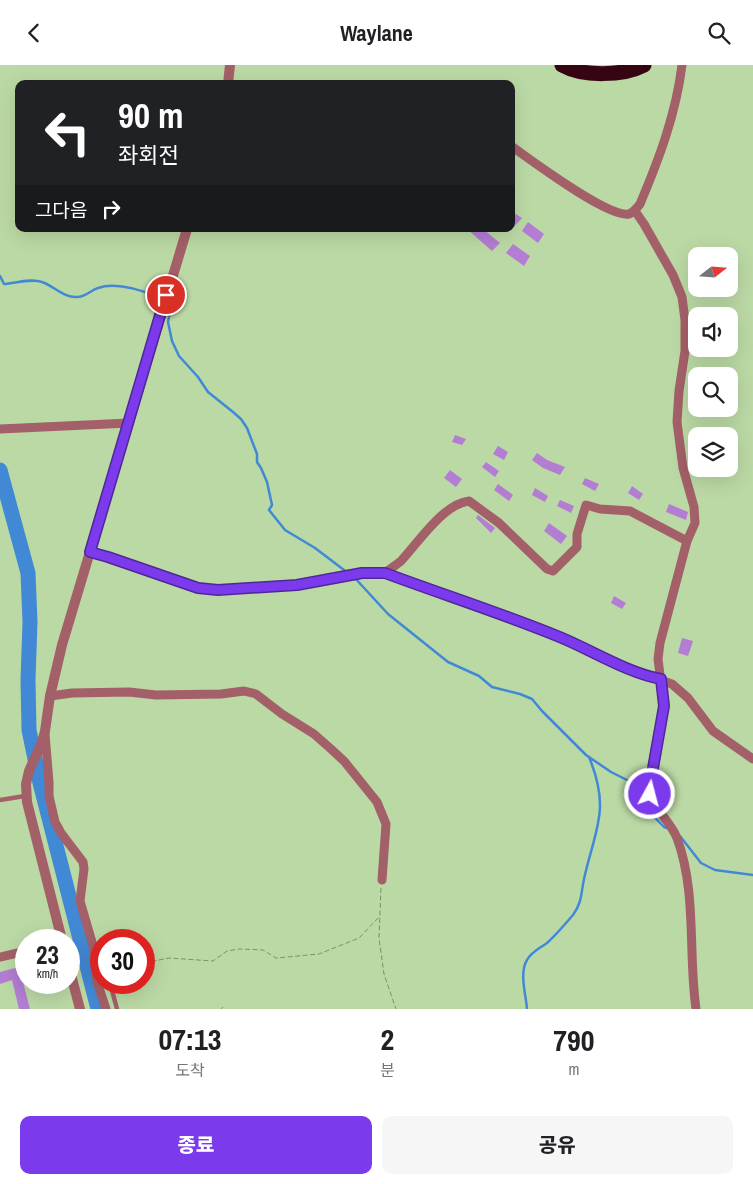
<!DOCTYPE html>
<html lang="ko">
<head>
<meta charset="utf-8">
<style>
  :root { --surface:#fff; --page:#f6f6f6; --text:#202124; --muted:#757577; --accent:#7c3aed }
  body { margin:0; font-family:"Archivo Narrow","Noto Sans KR",sans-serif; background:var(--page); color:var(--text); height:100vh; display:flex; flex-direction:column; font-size:19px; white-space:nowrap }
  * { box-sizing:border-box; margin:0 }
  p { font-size:16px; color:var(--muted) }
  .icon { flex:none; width:28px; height:28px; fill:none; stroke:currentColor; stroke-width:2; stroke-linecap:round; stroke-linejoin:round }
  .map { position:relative; height:944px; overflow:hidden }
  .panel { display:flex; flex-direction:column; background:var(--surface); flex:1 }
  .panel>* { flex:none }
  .hud { position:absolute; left:15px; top:15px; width:500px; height:152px; border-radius:10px; box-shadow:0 5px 20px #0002; background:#202124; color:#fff; overflow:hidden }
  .needle { width:32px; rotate:73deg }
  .controls { position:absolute; left:688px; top:182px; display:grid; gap:10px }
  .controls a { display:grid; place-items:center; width:50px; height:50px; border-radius:10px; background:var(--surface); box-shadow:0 5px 20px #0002; font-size:25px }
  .speed { position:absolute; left:15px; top:864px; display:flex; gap:10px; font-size:25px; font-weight:700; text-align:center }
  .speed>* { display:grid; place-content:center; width:65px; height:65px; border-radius:50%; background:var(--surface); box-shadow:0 5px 20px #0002; line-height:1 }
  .speed small { font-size:12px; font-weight:400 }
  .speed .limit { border:8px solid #d22; background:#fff; color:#111 }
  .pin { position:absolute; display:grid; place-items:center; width:42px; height:42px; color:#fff; margin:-21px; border:2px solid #fff; border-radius:50%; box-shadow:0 1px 5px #0007 }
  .me { position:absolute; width:55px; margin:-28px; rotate:7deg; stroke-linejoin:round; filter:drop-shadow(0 0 4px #0008) }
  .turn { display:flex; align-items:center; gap:18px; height:105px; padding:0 20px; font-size:22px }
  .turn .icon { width:65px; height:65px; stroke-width:2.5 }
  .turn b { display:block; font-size:35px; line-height:42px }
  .then { display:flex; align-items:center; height:48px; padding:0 20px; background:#0003; gap:10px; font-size:19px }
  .eta { display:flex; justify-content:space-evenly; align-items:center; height:85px; text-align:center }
  .eta b { font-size:30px; font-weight:800; line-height:35px }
  .primary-button { display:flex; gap:10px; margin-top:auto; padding:10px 20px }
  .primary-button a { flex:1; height:58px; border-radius:10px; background:var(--accent); color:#fff; font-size:20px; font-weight:800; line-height:58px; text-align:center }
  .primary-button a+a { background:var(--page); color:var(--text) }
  header { display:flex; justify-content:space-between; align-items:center; height:65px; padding:0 20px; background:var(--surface); font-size:22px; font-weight:800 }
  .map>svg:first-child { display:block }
</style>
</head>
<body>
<header><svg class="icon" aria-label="back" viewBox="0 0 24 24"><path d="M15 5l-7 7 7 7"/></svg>Waylane<svg class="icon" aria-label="search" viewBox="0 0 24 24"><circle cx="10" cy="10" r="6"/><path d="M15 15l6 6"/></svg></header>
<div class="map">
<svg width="753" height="944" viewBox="0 0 753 944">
  <rect width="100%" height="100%" fill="#bbd9a5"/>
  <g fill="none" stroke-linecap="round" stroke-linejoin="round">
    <g stroke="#4289d5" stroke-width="2.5">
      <path d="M0 211 4 219C16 218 31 213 42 217 54 221 64 233 77 232 86 232 91 225 98 223 116 217 141 225 158 232"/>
      <polyline points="172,236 168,257 172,276 179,291 198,312 208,327 233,347 241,354 247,363 257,389 257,397 261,403 267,417 272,440 269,445 285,465 315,483 348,508"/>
      <polyline points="354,512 388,549 448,597 479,611 492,622 520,629 532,634 542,646 586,690 611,707 631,717 642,739 664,762 667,763"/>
      <polyline points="680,771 701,798 715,805 753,810"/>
      <path d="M527 944C526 930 519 908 527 895 531 887 540 883 547 878 556 870 565 859 573 850 582 838 581 828 584 814 595 764 611 745 589 692"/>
    </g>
    <polyline stroke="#4289d5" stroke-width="15" points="0,405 28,508 30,557 28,615 29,665 40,718 98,944"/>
  </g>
  <g fill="#b47dd4">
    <polygon points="511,146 522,153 511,165"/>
    <polygon points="528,157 544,169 538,178 522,166"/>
    <polygon points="467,164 483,164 500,178 492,186"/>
    <polygon points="513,179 530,191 524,201 506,188"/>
    <polygon points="455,370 466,374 462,380 452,377"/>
    <polygon points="498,381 508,387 504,395 493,389"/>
    <polygon points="537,388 547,395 565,402 560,410 543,403 532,395"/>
    <polygon points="486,397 499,406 495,412 482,402"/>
    <polygon points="450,405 462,414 456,422 444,413"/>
    <polygon points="585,413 599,419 595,426 582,419"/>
    <polygon points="498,419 513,430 509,436 494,425"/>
    <polygon points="632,421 643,429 639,435 628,428"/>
    <polygon points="535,423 548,431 545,437 532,430"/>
    <polygon points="560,435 574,441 571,448 557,441"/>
    <polygon points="669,439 688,447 686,455 666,447"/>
    <polygon points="478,450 495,463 491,468 476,453"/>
    <polygon points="549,458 567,471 561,479 544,466"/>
    <polygon points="614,531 626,538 622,544 611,538"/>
    <polygon points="682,573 693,576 688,591 678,588"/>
    <polygon points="19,902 30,944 19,944 12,915 0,919 0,907"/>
  </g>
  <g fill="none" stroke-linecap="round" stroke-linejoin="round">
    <g stroke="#7a916a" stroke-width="1" stroke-dasharray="5 2.5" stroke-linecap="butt">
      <polyline points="381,823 379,873 384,909 396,944"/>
      <polyline points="144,898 169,893 213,896 227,886 239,884 263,885 276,893 319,889 359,873 380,851"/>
      <polyline points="221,944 223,942"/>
    </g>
    <g stroke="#a46068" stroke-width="4.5">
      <polyline points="0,735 25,731"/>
      <polyline points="96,887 101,896"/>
      <polyline points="110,918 117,944"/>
    </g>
    <g stroke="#a46068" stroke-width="9">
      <path d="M511 81C531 95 608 153 629 149 634 147 637 143 640 139 659 94 676 49 682 0"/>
      <path d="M635 146 644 159 673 210 682 232 685 255V286L679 326 677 357 683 403 694 442 695 458 687 476 660 578 658 594 664 641 650 719C650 743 669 753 677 773 697 827 688 888 696 944"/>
      <polyline points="0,364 129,358"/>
      <polyline points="90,487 108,491 198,523 218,525 297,520 362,508 385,508 531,560 579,580 637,607 672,619 688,633 713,666 753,694"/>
      <path d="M385 508C390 504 396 500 401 496 418 478 443 439 469 436L499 458 547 504 553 506 577 482V469L586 440 600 444 630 446 687 476"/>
      <polyline points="50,631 72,628 129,627 156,630 221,629 244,626 256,629 282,649 314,669 331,684 344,696 377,737 386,759 382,815"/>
      <polyline points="45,669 49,717 49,731 55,757 61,768 83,797 84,804 80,836 94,884 97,917 106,944"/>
      <polyline points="0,892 26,886"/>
    </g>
    <g stroke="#a46068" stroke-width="10">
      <polyline points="228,19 230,0"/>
      <polyline points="62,875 27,737 26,719 29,706 42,677 45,666 50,631 62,580 187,164"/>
      <polyline points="69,902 80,944"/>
    </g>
    <path stroke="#370411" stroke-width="15" d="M562 0C583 12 623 11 644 0"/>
  </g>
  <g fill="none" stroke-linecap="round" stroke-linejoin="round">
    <g stroke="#51269a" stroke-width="12">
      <path id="route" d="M166 230 90 487 108 492 198 523 218 525 297 520 362 508H385C444 530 504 549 562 573 593 586 628 608 661 614L664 641 650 720V729"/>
    </g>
    <use href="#route" stroke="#7c3aed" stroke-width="9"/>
  </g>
</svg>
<div class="controls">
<a><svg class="needle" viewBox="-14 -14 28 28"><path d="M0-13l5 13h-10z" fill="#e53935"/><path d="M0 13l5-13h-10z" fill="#757577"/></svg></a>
<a><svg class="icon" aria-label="sound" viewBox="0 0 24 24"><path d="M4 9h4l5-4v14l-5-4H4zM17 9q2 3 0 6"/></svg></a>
<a><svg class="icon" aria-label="search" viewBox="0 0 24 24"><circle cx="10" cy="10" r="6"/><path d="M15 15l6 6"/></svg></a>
<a><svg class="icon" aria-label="layers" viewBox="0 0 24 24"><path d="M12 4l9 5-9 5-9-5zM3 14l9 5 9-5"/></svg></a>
</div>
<div class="speed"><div>23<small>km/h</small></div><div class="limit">30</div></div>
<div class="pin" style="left:166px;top:230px;background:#d93025"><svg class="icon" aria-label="arrive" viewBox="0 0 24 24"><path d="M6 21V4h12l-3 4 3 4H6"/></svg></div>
<svg class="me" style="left:650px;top:729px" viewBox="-20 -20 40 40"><circle r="17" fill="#7c3aed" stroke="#fff" stroke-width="3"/><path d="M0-11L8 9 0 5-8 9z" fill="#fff"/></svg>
<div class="hud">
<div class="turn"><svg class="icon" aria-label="left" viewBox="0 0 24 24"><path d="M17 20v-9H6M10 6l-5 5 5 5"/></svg><div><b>90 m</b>좌회전</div></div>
<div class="then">그다음<svg class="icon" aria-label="right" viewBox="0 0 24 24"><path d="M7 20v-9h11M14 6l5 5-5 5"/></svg></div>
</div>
</div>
<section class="panel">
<div class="eta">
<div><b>07:13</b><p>도착</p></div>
<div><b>2</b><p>분</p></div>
<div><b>790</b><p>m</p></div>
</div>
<div class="primary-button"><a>종료</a><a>공유</a></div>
</section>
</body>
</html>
